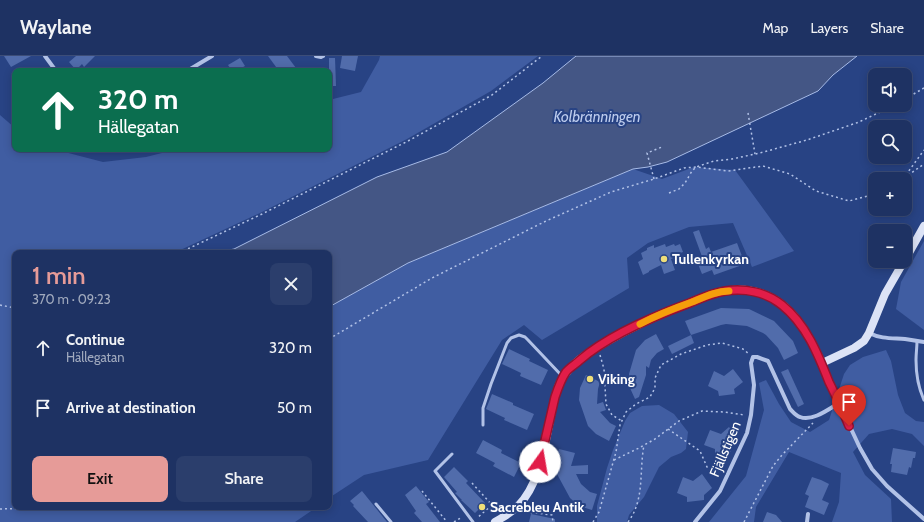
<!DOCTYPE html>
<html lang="en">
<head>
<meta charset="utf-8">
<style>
  :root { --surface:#1e3263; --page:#2b3e6c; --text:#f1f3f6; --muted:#a1aabe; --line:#3c4d78; --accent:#e69b98 }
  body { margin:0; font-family:Cabin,sans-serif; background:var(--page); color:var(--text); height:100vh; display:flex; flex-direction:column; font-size:15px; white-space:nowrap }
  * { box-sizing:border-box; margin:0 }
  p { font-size:13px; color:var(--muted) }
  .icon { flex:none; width:22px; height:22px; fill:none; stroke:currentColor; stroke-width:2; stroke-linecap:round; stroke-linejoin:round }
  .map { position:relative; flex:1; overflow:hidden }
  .side { position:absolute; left:12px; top:194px; width:320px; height:260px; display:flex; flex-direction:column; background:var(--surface); border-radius:8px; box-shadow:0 2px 10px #0003,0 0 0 1px var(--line) }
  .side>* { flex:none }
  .banner { position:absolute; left:12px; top:12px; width:320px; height:84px; border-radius:8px; box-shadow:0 2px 10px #0003,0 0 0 1px var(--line); background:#0b6e4f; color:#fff; overflow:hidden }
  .controls { position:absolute; left:868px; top:12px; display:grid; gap:8px }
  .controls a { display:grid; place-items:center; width:44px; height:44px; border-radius:8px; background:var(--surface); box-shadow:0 2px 10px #0003,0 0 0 1px var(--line); font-size:20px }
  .pin { position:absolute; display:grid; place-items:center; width:34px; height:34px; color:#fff; margin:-41px -17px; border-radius:50% 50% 50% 0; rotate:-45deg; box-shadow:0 0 4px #0007 }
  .pin .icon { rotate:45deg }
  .me { position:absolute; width:44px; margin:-22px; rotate:13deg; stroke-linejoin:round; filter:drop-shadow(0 0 3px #0008) }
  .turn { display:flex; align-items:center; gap:14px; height:84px; padding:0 20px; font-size:18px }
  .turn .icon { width:52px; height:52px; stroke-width:2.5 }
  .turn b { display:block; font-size:28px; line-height:34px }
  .round { display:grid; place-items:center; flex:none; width:42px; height:42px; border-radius:8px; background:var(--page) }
  .overview { display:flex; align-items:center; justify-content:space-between; height:68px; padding:0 20px }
  h1 { font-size:24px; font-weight:600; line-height:30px; color:var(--accent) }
  .cta { display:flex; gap:8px; margin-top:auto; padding:8px 20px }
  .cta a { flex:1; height:46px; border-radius:8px; background:var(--accent); color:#111; font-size:16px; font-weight:600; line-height:46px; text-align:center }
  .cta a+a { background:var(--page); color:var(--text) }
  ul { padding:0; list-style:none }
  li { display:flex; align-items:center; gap:12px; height:60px; padding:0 20px }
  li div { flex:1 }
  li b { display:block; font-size:15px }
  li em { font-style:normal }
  header { display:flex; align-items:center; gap:24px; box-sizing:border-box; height:56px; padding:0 20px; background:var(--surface); border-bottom:1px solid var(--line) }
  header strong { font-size:19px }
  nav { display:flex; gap:22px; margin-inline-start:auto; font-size:14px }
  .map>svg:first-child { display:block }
</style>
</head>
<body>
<header>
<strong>Waylane</strong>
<nav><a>Map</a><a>Layers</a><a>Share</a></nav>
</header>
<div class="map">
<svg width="924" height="466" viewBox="0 0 924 466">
  <rect width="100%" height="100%" fill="#284384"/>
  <g fill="#405da2">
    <polygon points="380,0 538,0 491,35 407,83 260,157 174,197 15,197 15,451 317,451 295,466 0,466 0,59 15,72 15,93 53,93 103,106 146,101 178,93 329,93 329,44 361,36 379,4"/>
    <polygon points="694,111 735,114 794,195 752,211 733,167 689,171 648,187 627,202 629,232 542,284 524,269 502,284 428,404 364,419 329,442 329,251 408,207 633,113 662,123"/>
    <polygon points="924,185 924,274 896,253 901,226"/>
    <polygon points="886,294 891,305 898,339 905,357 916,365 924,366 924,390 912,378 892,373 869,378 853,396 865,419 891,443 892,466 832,466 839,446 841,417 789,396 756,451 754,466 709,466 746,420 764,354 759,327 766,324 779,348 791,366 810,376 829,364 844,318 850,309 863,301"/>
    <polygon points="659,349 674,358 688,376 686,393 681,397 671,401 659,411 644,441 629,459 627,466 597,466 597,450 607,412 613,394 625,365 630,357 642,350"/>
  </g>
  <polygon fill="#445685" stroke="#a7bbe7" points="576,0 857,0 833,19 818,35 667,106 648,111 633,113 408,207 329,251 329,197 215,197 234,193 377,121 447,96 543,27"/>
  <g fill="#516cab">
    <polygon points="4,0 31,0 11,11"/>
    <polygon points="76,0 95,0 84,11 82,8 76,14 69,6"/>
    <polygon points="268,0 287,0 296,12 292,15 279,15"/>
    <polygon points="342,0 358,0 355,15 340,12"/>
    <polygon points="240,2 245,10 236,15 232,15 228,9"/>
    <polygon points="329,2 335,2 336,30 329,30"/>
    <polygon points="699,174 706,193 709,191 711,196 737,187 745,208 714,219 712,214 702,218 698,208 704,206 693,176"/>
    <polygon points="665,188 666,191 674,188 675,190 680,188 683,196 675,199 675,201 671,203 675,214 664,218 661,209 649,215 649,216 643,219 638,206 643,203 641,197 647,194 647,192 654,189 654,192"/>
    <polygon points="721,252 749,253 774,265 793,285 798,297 784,304 778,292 766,279 763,277 747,270 726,268 721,269 691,279 694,287 672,298 668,290 691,279 685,265"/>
    <polygon points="656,278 664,293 657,297 651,304 649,312 646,310 646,319 639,341 635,343 630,332 629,318 636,294 645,284"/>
    <polygon points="509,293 530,303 529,305 548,314 541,329 520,320 521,317 502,308"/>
    <polygon points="733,313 743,326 734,333 735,338 719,340 718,335 708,330 714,315 724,320"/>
    <polygon points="788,313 804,348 798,351 781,316"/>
    <polygon points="586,319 600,326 598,333 597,348 603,346 606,354 600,356 610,367 616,370 609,385 596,378 588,370 579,344 580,332"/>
    <polygon points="492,338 513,347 513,349 534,358 527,374 504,364 505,362 486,353"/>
    <polygon points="729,371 739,384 730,391 731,396 715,398 715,393 704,389 710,374 721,378"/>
    <polygon points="483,384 502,394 501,397 521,407 514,421 493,410 495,407 476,397"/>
    <polygon points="893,392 916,396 915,402 913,402 911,412 909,411 907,419 891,416 892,408 890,408"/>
    <polygon points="559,393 575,397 571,410 588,409 588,418 576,418 581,428 590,436 597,438 592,454 579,450 570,442 557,418 555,406"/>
    <polygon points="454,411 468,425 466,427 485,447 475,457 461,444 462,444 455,437 457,436 444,421"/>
    <polygon points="702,418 712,432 704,439 704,444 687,446 687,441 677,437 683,421 693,425"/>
    <polygon points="812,421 821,424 829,428 822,444 829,447 824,459 805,451 809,440 805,438"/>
    <polygon points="416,430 429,446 426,448 440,466 422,466 414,457 416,455 405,439"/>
    <polygon points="362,435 387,466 368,466 353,450 354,449 350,445"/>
    <polygon points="767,456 776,459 782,466 763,466"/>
    <polygon points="531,458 555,463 555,466 529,466"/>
  </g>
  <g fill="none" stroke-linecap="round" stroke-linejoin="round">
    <g stroke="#b2c2e7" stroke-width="1.5" stroke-dasharray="2 3" stroke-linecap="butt">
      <polyline points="905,43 924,32"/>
      <polyline points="748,57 755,98"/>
      <polyline points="904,122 924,108"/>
      <polyline points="654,123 647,97 662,91"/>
      <polyline points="903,123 924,94"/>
      <polyline points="669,137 679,133 685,127 692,115 696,111 714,105 732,103 760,97 807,84 859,66 895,49"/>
      <polyline points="179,197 262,158 408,85 492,39 542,0"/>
      <polyline points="0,249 15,252"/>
      <polyline points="329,283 432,222 546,165 611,136 654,123 684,112 696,111 728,115 763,110 790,118 816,135 849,145 875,138"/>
      <polyline points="600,299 604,313 606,348 612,359 622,365"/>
      <polyline points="668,373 700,395 707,411 720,423"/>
      <polyline points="614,404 639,392 655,383 679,365 702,355 724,356 745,359"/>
      <polyline points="472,427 492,449 477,462"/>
      <polyline points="422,435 447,466"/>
      <polyline points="0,453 37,452 42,451"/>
      <polyline points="526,455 527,456 552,459 553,466"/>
      <polyline points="454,466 462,461"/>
      <polyline points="593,466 599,456 616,396 620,369 626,356 636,348 650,341 655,332 655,322 661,309 681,298 707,289 722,287 743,293 749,298"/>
      <path d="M628 466C645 444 639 415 644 389"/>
      <polyline points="744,466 773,410 782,399 813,367"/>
    </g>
    <g stroke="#b2c2e7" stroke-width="3">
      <path d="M917 285C917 291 916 298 916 304 916 319 918 331 924 344"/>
      <polyline points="483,369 483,352 491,328 507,287 511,282 519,279 525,281 528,284 562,320"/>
      <polyline points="452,398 435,415 473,466"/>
      <polyline points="376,448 391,466"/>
    </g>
    <g stroke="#b2c2e7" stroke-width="4">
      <polyline points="45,0 56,15"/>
      <polyline points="316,0 321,1 323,0"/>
      <polyline points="187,15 212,0"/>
      <path d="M869 277C881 283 892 282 905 283 911 284 918 285 924 286"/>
      <polyline points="822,307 839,347 860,392 872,413 887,430 924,463"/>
      <path d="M695 466 720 435 747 377 751 359 754 329 751 307 753 301H757L768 305 790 353C793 356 796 360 800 361 812 366 829 353 839 347"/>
      <polyline points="807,466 808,458"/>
    </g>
    <g stroke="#dce3f6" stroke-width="8">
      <polyline points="905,204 924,170"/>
      <path d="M495 466C503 461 511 457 518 450 541 427 545 386 552 355 555 341 557 327 567 316 577 303 594 293 608 285 634 270 658 259 687 248 699 243 711 237 724 235 739 232 755 234 768 240 796 252 810 282 822 307L854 292 864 285 869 277 885 238 904 205"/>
    </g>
  </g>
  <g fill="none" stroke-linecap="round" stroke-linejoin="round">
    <g stroke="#92132f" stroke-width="10">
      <path id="route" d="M540 406 555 341C558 332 561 323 566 316 570 311 576 308 580 304 609 279 652 261 687 248 699 243 712 237 725 235 745 232 766 236 782 249 806 268 818 298 829 326 836 340 843 355 849 370"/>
    </g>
    <use href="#route" stroke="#e11d48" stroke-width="7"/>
    <path stroke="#f59e0b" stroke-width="7" d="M640 268C657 259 675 252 692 246 704 241 716 235 729 235"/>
  </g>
  <g fill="#eede79" stroke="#284384" stroke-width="1.5">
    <circle cx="664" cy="203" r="4"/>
    <circle cx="590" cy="323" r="4"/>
    <circle cx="482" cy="451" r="4"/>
  </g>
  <g text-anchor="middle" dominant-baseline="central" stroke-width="4" stroke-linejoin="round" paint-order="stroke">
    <g font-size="14" font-weight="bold" fill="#fff" stroke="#284384" text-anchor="start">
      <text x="672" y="203">Tullenkyrkan</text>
      <text x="598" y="323">Viking</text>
      <text x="490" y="451">Sacrebleu Antik</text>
    </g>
    <g font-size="14" fill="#fff" stroke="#284384">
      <text transform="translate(725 393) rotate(-67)">Fjällstigen</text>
    </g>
    <g font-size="15" font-style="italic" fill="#becdee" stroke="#284384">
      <text x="597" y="61">Kolbränningen</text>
    </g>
  </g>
</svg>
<div class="controls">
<a><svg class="icon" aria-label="sound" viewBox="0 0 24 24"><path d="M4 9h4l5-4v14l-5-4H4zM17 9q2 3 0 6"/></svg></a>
<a><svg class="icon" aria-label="search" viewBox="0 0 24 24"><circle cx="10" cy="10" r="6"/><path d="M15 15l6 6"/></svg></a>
<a>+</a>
<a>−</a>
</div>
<div class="pin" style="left:849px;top:370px;background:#d93025"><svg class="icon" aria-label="arrive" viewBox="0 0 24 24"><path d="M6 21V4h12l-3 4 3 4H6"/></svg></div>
<svg class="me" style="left:540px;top:406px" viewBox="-20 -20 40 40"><circle r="19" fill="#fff"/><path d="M0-13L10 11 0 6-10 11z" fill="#e11d48"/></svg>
<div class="banner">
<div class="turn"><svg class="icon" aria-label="ahead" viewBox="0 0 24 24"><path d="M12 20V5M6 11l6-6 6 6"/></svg><div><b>320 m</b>Hällegatan</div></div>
</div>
<section class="side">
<div class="overview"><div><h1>1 min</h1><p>370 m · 09:23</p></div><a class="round"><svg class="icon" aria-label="close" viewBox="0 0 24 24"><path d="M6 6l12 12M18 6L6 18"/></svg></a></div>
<ul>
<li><svg class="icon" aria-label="ahead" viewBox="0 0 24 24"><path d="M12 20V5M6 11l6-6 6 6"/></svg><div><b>Continue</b><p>Hällegatan</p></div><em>320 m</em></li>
<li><svg class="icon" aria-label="arrive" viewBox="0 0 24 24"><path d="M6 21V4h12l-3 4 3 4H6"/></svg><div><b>Arrive at destination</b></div><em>50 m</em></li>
</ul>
<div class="cta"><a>Exit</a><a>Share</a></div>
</section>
</div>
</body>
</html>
